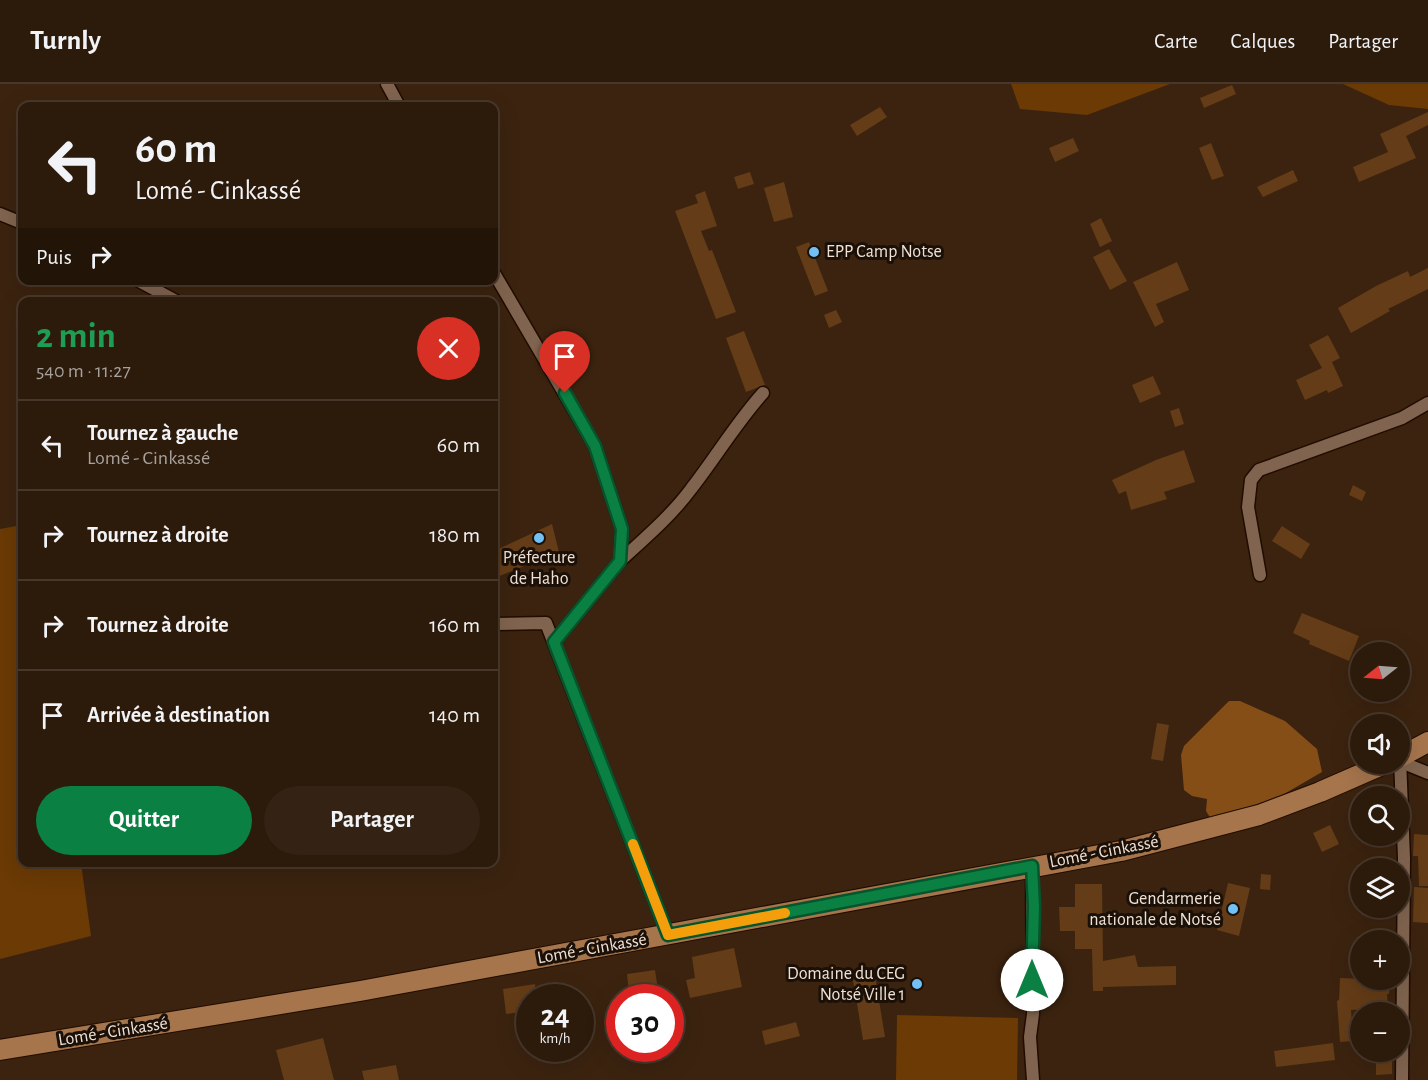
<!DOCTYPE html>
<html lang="fr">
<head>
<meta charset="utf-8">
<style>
  :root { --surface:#2c1a0b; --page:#342314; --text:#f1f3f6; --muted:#a6a19d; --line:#48382c; --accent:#0b8043 }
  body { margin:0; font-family:"Alegreya Sans",sans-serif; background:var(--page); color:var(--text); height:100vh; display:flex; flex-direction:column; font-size:22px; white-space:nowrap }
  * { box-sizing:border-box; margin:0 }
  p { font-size:20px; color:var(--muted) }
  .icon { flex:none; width:33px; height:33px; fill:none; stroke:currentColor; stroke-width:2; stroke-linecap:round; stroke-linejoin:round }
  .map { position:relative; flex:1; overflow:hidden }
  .drawer { position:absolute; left:18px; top:213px; width:480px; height:570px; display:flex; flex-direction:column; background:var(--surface); border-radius:12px; box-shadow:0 6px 24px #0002,0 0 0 2px var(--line) }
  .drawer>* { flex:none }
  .hud { position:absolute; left:18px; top:18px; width:480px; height:183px; border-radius:12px; box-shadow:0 6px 24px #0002,0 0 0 2px var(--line); background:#2c1a0b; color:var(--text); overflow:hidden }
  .needle { width:39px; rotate:253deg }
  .controls { position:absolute; left:1350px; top:558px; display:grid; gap:12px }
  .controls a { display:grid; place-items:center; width:60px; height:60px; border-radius:50%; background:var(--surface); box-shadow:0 6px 24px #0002,0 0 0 2px var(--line); font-size:30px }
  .speed { position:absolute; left:516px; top:900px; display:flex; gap:12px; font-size:30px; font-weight:700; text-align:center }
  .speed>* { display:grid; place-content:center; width:78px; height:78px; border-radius:50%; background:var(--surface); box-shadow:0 6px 24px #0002,0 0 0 2px var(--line); line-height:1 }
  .speed small { font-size:15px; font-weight:400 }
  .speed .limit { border:9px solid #d22; background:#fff; color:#111 }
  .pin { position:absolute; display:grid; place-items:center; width:51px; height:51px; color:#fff; margin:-62px -26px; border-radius:50% 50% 50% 0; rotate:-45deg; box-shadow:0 0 6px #0007 }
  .pin .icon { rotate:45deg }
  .me { position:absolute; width:66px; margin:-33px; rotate:0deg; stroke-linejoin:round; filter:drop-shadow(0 0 4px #0008) }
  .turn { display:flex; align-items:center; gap:21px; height:126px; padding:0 18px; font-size:27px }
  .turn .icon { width:78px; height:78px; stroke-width:2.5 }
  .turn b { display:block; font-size:42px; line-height:51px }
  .then { display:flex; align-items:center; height:57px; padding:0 18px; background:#0003; gap:12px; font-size:22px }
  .round { display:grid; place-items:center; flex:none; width:63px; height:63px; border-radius:32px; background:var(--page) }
  .headline { display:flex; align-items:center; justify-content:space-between; height:102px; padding:0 18px }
  h1 { font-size:36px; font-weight:600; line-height:45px; color:#1e9e55 }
  .button { display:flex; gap:12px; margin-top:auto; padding:12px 18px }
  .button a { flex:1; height:69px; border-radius:36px; background:var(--accent); color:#fff; font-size:24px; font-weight:600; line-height:69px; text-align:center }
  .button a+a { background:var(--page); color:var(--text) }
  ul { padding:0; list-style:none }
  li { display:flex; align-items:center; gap:18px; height:90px; padding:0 18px; border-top:2px solid var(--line) }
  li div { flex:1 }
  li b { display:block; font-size:22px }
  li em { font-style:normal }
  header { display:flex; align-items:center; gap:36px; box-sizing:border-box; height:84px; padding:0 30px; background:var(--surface); border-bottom:2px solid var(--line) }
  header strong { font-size:28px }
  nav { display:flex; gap:33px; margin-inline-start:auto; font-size:21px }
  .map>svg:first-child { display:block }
</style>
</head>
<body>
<header>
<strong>Turnly</strong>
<nav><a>Carte</a><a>Calques</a><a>Partager</a></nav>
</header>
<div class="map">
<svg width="1428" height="996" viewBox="0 0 1428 996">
  <rect width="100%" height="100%" fill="#3b230f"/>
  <g fill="#6b3a05">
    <polygon points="1011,0 1170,0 1087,31 1020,25"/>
    <polygon points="1343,0 1428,0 1428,25 1389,21"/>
    <polygon points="22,441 22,778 81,779 91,852 0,875 0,445"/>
    <polygon points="897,931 1018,934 1017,996 896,996"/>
  </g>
  <polygon fill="#864e17" points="1229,617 1240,617 1285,637 1317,665 1322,688 1279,713 1211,735 1206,727 1207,715 1192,712 1184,706 1181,671 1184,662"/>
  <g fill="#643c17">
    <polygon points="1232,1 1236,10 1204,24 1200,14"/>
    <polygon points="880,23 887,33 857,52 850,41"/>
    <polygon points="1428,28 1428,41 1406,52 1416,74 1359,98 1353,83 1388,68 1380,50"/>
    <polygon points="1073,54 1079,67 1055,78 1049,64"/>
    <polygon points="1211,59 1224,92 1212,96 1199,64"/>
    <polygon points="1293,86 1298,97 1263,113 1257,103"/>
    <polygon points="750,88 754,100 738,105 734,93"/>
    <polygon points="784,98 793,133 774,138 764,104"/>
    <polygon points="705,107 717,142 701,147 709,167 712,166 736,228 716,235 675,127 698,119 695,111"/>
    <polygon points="1101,134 1112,157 1100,163 1090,140"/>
    <polygon points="809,158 828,207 815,212 796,163"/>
    <polygon points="1109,165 1127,197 1110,206 1093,173"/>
    <polygon points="1177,178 1189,206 1156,220 1164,238 1155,243 1133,198"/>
    <polygon points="1428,184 1428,205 1388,225 1390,227 1351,249 1338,224 1376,202 1408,187 1410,193"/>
    <polygon points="836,226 842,238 829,244 824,231"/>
    <polygon points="744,247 765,301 746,308 726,254"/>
    <polygon points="1328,251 1340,274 1332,278 1343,302 1328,309 1327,306 1305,316 1296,296 1322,284 1309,261"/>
    <polygon points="1153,292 1161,310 1140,319 1132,301"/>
    <polygon points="1179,324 1184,340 1175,343 1170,327"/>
    <polygon points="1184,366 1195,398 1164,408 1167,415 1131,426 1126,407 1119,410 1112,396 1156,376"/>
    <polygon points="1353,401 1366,408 1362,417 1349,411"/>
    <polygon points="552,440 559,468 497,493 494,487 494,467"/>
    <polygon points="1282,442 1310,460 1301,475 1272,457"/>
    <polygon points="1302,529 1359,552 1349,577 1309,560 1310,557 1293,549"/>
    <polygon points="1157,639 1169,641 1163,677 1151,675"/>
    <polygon points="1330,741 1339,760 1322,768 1313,749"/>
    <polygon points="1414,750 1428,751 1428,802 1419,802 1418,772 1413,772"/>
    <polygon points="1261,790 1271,791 1270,806 1260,805"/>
    <polygon points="1228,799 1250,804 1239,852 1217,846"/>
    <polygon points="1075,800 1102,800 1103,877 1135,871 1138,883 1176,882 1176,901 1103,903 1103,907 1093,907 1092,865 1075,865 1075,847 1060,847 1059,823 1075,823"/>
    <polygon points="1414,803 1428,804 1428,839 1413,838"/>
    <polygon points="734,864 742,903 690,914 686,896 695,894 692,873"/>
    <polygon points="655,886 658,906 629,909 627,890"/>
    <polygon points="874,886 885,953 863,956 852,890"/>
    <polygon points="1340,894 1390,896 1389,910 1387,910 1388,924 1351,926 1353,957 1340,958 1337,917 1339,916"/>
    <polygon points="535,900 537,914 530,914 530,927 506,930 503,905"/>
    <polygon points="796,938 800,952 765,961 762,947"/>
    <polygon points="323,954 334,996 284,996 276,966"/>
    <polygon points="1333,959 1335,976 1276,983 1274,967"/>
    <polygon points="1376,968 1392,968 1392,990 1376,991"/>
    <polygon points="396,981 399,996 364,996 362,987"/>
  </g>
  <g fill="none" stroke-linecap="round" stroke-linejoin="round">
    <g stroke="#210c00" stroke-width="15">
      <g id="minor">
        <polyline points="387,0 399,22"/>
        <polyline points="0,130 22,139"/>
        <polyline points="494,189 595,362 622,445 620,477 554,558"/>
        <polyline points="137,196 178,218"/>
        <path d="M620 477C645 454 671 432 691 405 716 373 736 339 763 309"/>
        <polyline points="1260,491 1248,423 1251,396 1259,386 1402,334 1428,319"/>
        <polyline points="494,540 546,539 668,851"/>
        <polyline points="1400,675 1404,774 1402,996"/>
        <polyline points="1401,678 1428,689"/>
        <polyline points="1032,782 1033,930 1030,953 1033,996"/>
      </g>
    </g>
    <g stroke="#210c00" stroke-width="22">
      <g id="trunk">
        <polyline points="1400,673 1428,658"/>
        <polyline points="0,966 360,907 1121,767 1259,731 1320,708 1384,680"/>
      </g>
    </g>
    <use href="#minor" stroke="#80644f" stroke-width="12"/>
    <use href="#trunk" stroke="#a6754c" stroke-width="20"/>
  </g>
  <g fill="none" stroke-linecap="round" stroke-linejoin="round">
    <g stroke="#07532c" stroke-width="15">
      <polyline id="route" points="565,309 595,362 622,445 620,477 554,558 668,851 1032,782 1034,822 1032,896"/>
    </g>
    <use href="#route" stroke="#0b8043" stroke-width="10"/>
    <polyline stroke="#f59e0b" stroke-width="10" points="633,760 668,851 785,829"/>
  </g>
  <g fill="#73c0f6" stroke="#1a1007" stroke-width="2">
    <circle cx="814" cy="168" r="6"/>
    <circle cx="539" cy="454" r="6"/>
    <circle cx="1233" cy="825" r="6"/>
    <circle cx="917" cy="900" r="6"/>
  </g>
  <g text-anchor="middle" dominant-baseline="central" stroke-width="6" stroke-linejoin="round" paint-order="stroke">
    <g font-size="18" fill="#f1e1d5" stroke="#1a1007" text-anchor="end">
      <text x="826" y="168" text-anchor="start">EPP Camp Notse</text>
      <text x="539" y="474" text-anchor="middle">Préfecture<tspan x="539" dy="21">de Haho</tspan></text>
      <text x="1221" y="815">Gendarmerie<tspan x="1221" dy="21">nationale de Notsé</tspan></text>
      <text x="905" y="890">Domaine du CEG<tspan x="905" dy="21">Notsé Ville 1</tspan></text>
    </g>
    <g font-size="18" fill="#f1e1d5" stroke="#1a1007">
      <text transform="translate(1104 768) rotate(-11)">Lomé - Cinkassé</text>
      <text transform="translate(592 865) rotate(-10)">Lomé - Cinkassé</text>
      <text transform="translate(113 948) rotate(-9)">Lomé - Cinkassé</text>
    </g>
  </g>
</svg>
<div class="controls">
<a><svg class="needle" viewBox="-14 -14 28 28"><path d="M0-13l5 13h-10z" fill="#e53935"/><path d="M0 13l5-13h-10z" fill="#a6a19d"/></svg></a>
<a><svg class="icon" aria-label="sound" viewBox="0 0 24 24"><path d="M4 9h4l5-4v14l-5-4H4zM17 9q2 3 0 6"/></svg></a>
<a><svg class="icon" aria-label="search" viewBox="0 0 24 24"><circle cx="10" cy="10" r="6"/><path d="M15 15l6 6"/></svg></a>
<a><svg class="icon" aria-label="layers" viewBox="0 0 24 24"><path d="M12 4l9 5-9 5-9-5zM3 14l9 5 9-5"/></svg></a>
<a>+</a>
<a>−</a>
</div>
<div class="speed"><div>24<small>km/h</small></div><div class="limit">30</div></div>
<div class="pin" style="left:565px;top:309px;background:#d93025"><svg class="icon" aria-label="arrive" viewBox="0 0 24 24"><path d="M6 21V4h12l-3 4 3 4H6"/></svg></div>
<svg class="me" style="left:1032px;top:896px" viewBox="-20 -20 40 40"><circle r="19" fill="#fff"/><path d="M0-13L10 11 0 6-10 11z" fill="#0b8043"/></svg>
<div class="hud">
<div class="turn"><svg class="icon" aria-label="left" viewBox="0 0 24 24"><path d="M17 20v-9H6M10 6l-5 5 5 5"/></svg><div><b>60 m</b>Lomé - Cinkassé</div></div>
<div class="then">Puis<svg class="icon" aria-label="right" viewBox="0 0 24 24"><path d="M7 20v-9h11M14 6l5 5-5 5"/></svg></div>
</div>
<section class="drawer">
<div class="headline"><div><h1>2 min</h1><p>540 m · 11:27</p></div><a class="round" style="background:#d93025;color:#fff"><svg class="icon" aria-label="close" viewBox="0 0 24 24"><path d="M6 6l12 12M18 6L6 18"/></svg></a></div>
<ul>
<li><svg class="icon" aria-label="left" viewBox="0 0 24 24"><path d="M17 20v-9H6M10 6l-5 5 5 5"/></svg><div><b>Tournez à gauche</b><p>Lomé - Cinkassé</p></div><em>60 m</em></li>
<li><svg class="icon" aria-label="right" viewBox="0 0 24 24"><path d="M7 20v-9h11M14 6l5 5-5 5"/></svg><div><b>Tournez à droite</b></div><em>180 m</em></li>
<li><svg class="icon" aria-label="right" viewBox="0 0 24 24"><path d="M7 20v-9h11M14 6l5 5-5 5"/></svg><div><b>Tournez à droite</b></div><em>160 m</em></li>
<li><svg class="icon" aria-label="arrive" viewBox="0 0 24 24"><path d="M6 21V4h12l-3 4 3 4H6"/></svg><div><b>Arrivée à destination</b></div><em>140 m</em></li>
</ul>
<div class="button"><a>Quitter</a><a>Partager</a></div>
</section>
</div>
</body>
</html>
